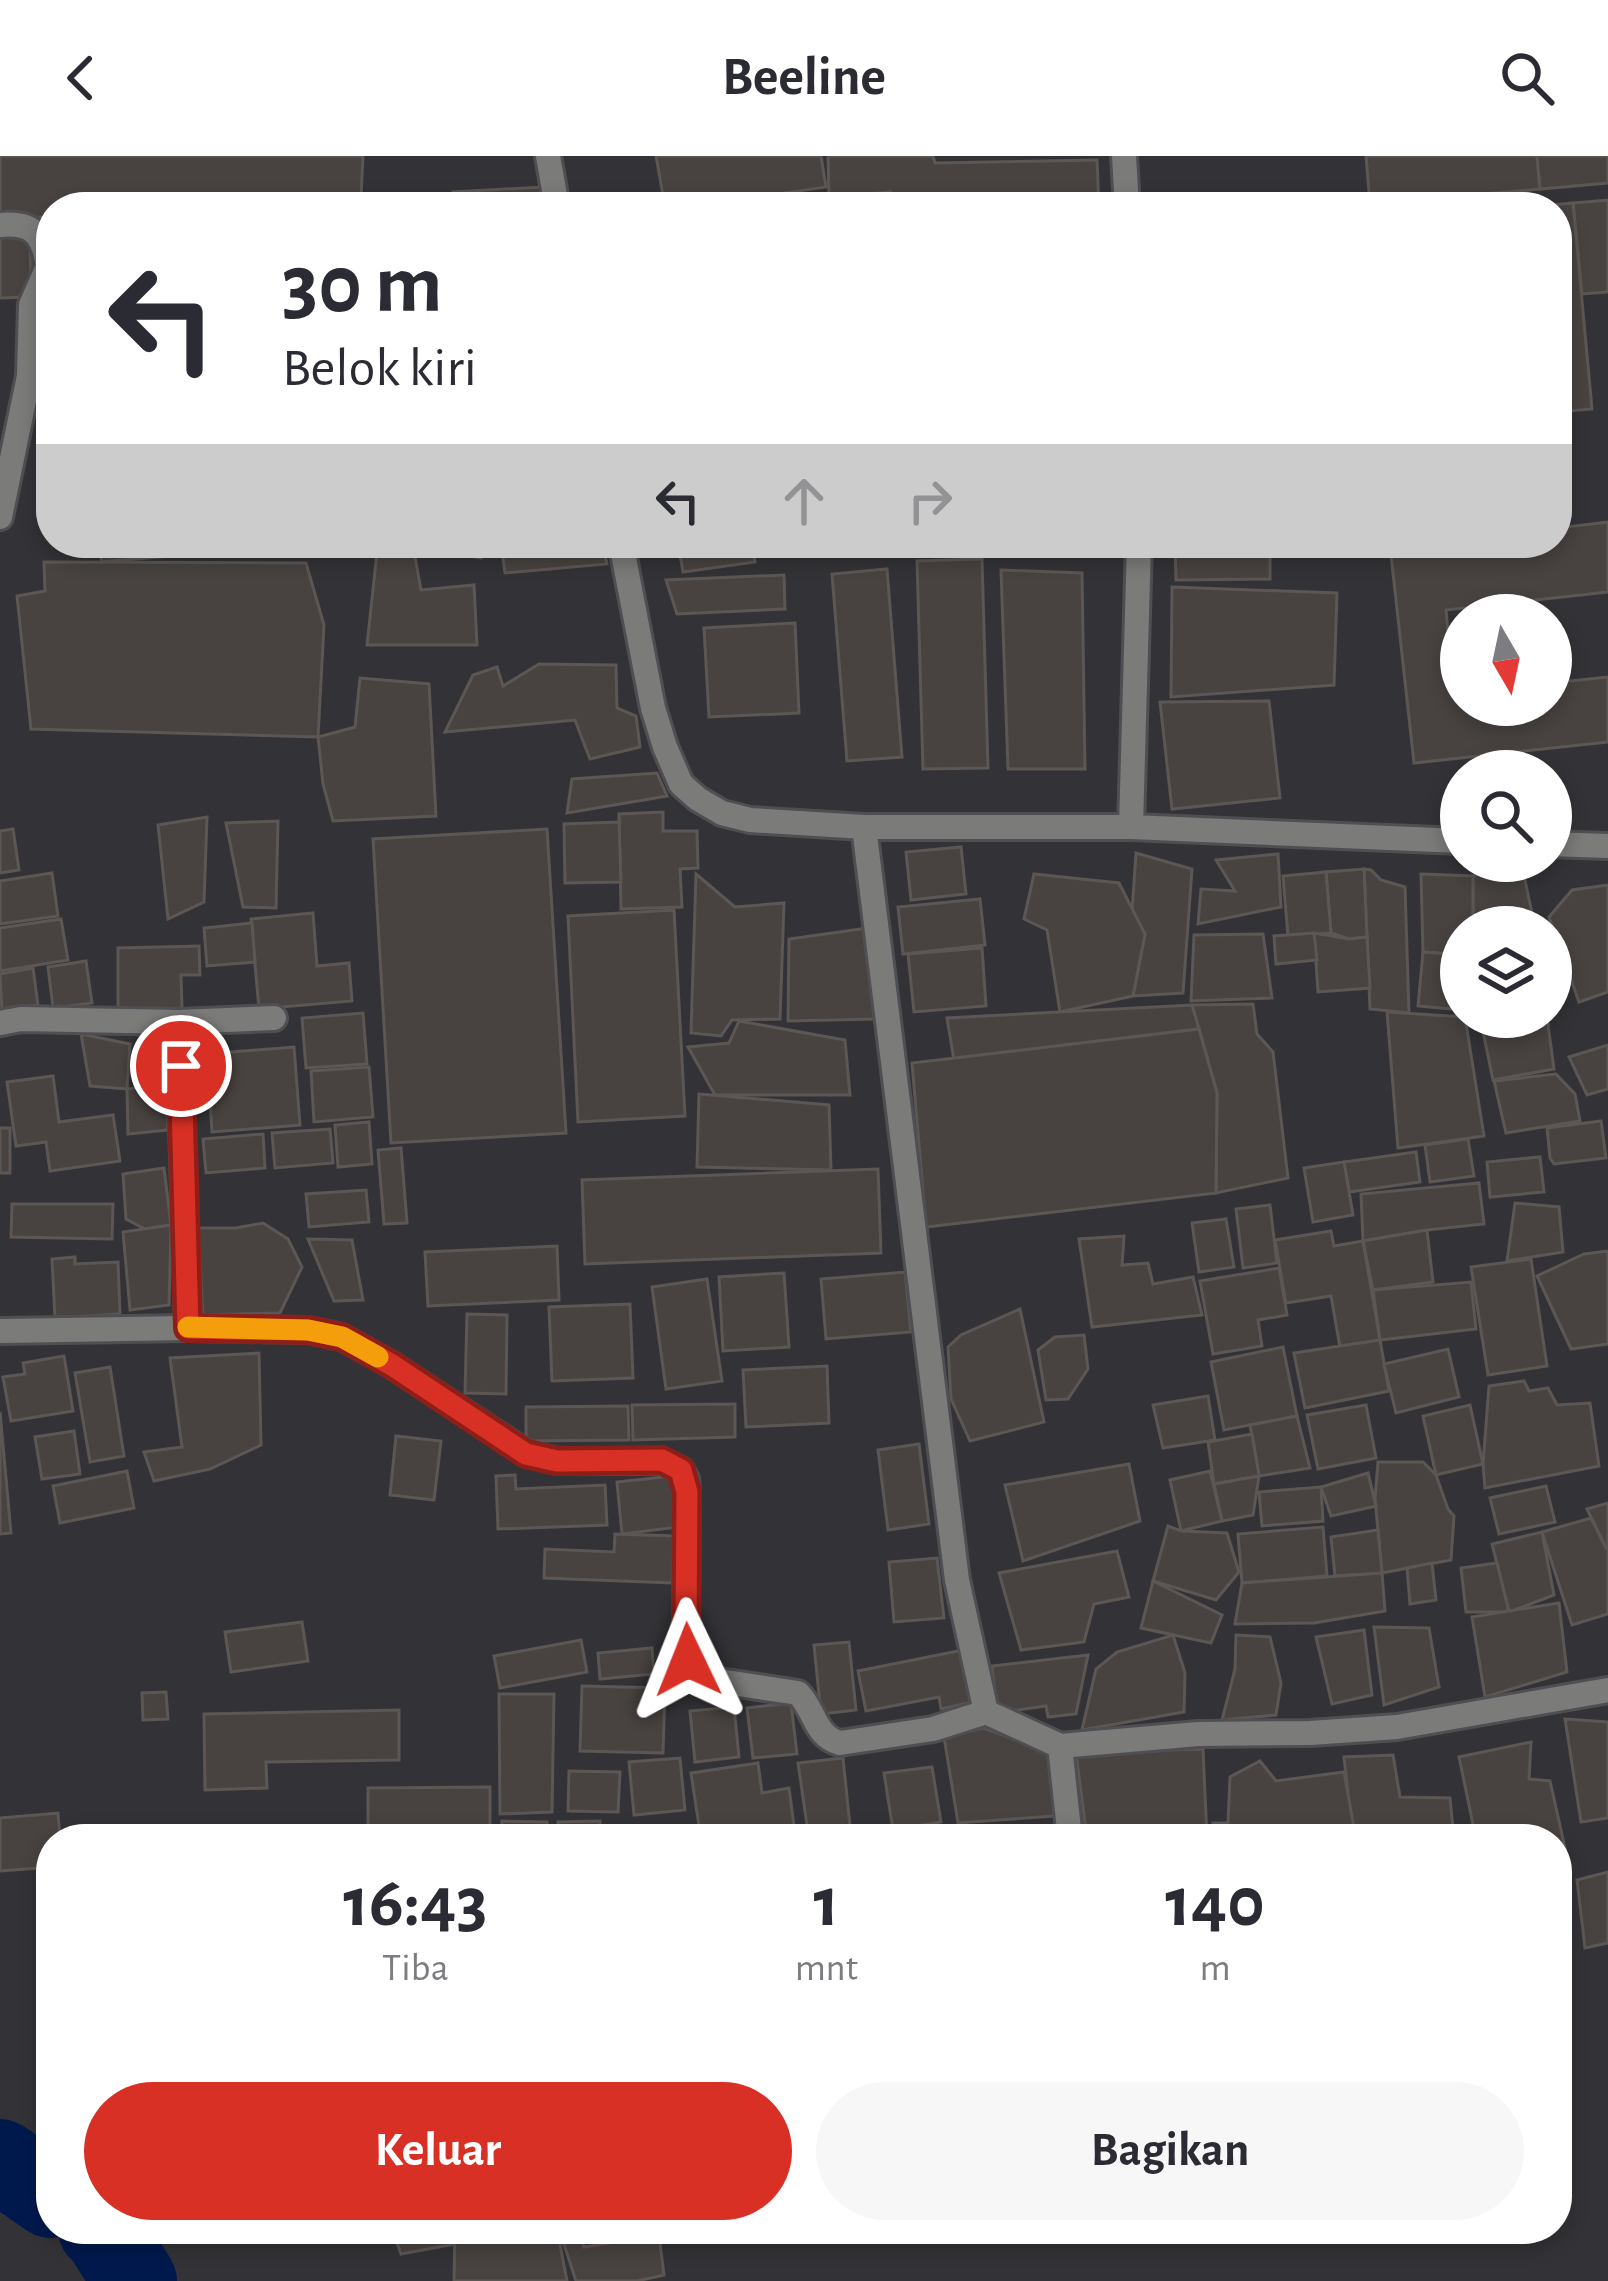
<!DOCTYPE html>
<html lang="id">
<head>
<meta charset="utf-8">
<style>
  :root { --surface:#fff; --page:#f7f7f7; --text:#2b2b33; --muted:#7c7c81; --accent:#d93025 }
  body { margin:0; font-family:"Alegreya Sans",sans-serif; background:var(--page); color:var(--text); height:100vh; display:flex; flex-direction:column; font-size:45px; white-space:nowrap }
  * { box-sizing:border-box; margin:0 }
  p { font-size:39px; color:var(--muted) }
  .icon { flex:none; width:66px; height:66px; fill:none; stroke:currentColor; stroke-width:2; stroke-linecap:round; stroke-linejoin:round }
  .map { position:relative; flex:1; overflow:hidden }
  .side { position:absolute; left:36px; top:1668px; width:1536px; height:420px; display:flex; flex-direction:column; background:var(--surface); border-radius:48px; box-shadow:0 6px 18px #0003 }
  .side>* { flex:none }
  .top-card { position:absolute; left:36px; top:36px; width:1536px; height:366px; border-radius:48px; box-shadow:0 6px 18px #0003; background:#fff; color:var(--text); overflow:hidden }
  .needle { width:78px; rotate:171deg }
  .tools { position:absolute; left:1440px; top:438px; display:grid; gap:24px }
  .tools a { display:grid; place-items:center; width:132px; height:132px; border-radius:50%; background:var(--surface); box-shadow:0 6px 18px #0003; font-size:60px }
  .pin { position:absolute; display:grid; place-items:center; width:102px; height:102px; color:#fff; margin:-51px; border:6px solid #fff; border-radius:50%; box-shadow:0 3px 12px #0007 }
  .me { position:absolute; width:132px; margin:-66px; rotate:358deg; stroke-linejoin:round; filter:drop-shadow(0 0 9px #0008) }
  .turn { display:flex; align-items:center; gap:42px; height:252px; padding:0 48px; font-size:54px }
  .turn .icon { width:156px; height:156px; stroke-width:2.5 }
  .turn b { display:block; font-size:84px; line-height:102px }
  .lanes { display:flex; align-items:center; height:114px; padding:0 48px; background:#0003; justify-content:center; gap:60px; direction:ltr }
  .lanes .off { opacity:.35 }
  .eta { display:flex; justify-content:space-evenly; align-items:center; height:204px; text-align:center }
  .eta b { font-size:72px; font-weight:600; line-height:84px }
  .cta { display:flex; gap:24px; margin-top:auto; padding:24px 48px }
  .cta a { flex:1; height:138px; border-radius:72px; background:var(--accent); color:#fff; font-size:48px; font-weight:600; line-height:138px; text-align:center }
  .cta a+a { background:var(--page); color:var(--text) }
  header { display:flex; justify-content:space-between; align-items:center; height:156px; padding:0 48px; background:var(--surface); font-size:54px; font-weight:600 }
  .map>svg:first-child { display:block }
</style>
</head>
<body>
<header><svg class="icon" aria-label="back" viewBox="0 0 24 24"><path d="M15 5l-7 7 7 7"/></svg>Beeline<svg class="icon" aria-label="search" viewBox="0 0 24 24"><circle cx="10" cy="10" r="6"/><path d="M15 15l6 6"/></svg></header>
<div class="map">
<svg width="1608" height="2125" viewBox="0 0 1608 2125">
  <rect width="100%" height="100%" fill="#333236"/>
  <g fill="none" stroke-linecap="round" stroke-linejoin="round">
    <g stroke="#00194d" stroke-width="84">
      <polyline points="0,2005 51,2040"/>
      <polyline points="100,2073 105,2077 135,2125"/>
    </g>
  </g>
  <g fill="#484340" stroke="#5c5754" stroke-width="3">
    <polygon points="0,0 363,0 361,40 200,51 51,51 51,61 0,62"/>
    <polygon points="656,0 821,0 826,31 689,51 665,51"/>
    <polygon points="828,0 933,0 935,7 1097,4 1099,51 891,51 890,36 829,42"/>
    <polygon points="1366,0 1537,0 1540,33 1370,48"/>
    <polygon points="1537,0 1608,0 1608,27 1540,33"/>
    <polygon points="544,31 545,51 454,51 453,36"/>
    <polygon points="429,39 431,51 356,51"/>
    <polygon points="1608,44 1608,136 1582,138 1573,47"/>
    <polygon points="1573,47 1592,253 1557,256 1557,51 1531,51"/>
    <polygon points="30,80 31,141 0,142 0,81"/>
    <polygon points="51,168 51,261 31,259"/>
    <polygon points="1608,366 1608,436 1446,454 1454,538 1461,537 1461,549 1551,549 1551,527 1608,521 1608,586 1414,607 1390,390 1418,387 1557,387 1557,372"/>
    <polygon points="103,387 263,387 263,392 101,406"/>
    <polygon points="264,387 339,387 339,392 263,392"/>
    <polygon points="378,387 482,387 481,402 413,390 421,434 474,429 477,489 367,489"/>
    <polygon points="501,387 602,387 607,408 505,417"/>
    <polygon points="678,387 752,387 755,406 683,416"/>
    <polygon points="836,387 982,387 982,389 836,398"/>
    <polygon points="1175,387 1270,387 1270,423 1176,424"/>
    <polygon points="982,403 988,612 923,613 917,405"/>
    <polygon points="44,406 306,407 324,469 318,581 31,573 17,440 45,435"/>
    <polygon points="887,413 902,601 847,605 832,418"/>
    <polygon points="1001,414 1082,417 1085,613 1008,613"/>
    <polygon points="784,419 785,453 677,458 666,424"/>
    <polygon points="1172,431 1337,437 1334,529 1171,541"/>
    <polygon points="795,467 799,557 709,561 704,472"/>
    <polygon points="539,508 616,509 617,552 636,560 640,591 590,603 575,564 445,576 473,519 497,511 503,530"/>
    <polygon points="360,522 429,528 436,660 333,665 323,628 318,581 355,571"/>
    <polygon points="1269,545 1280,642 1172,653 1160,546"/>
    <polygon points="657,617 667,640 567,657 572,623"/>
    <polygon points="663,656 663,675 697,675 698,712 680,713 682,751 621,753 619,658"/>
    <polygon points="207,661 204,746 168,763 158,669"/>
    <polygon points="278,665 276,752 243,751 226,667"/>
    <polygon points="619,666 621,726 565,727 564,668"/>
    <polygon points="13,673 19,714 0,717 0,675"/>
    <polygon points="547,673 566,977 391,987 373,683"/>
    <polygon points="961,691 966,738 911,744 906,696"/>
    <polygon points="1136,697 1192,713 1183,837 1133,840 1145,778 1132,756"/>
    <polygon points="1278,698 1281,751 1198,768 1201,733 1235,735 1216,704"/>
    <polygon points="1521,706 1535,771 1473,771 1473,720"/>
    <polygon points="1364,713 1371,714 1381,724 1405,731 1409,857 1370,853"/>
    <polygon points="1364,713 1367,781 1349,783 1331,777 1326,716"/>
    <polygon points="1326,716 1331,777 1288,780 1283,720"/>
    <polygon points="52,717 58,760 0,768 0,725"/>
    <polygon points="696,718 735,751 784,747 780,863 732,864 721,880 691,877"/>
    <polygon points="1034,718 1119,727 1145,778 1133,840 1060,856 1047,774 1024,763"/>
    <polygon points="1421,718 1473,720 1473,771 1461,771 1461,799 1423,796"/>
    <polygon points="1608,729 1608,836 1579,846 1549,761 1572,734"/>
    <polygon points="980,743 985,789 903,798 898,751"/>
    <polygon points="674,754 685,960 578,966 568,760"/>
    <polygon points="313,757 317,810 349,807 352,845 259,853 251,763"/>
    <polygon points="61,763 68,804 0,815 0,772"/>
    <polygon points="252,767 255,806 207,810 204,772"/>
    <polygon points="868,772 875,863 788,865 789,783"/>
    <polygon points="1314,777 1349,783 1367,781 1370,832 1318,836"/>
    <polygon points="1314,777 1317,804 1276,808 1274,780"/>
    <polygon points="1263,778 1272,842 1191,845 1194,779"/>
    <polygon points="199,790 200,819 181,819 182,852 118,853 118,792"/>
    <polygon points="982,792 986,850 914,856 908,798"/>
    <polygon points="1423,796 1461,799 1461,854 1418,850"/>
    <polygon points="86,805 92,847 53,852 48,811"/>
    <polygon points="33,812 38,849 2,855 0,818"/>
    <polygon points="1253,848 1257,878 1273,896 1288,1022 1216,1037 1217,937 1192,849"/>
    <polygon points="1192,849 1199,873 954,904 947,862"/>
    <polygon points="1387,856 1465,861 1484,980 1398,992"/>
    <polygon points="363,857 367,908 306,912 302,862"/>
    <polygon points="1480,861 1547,861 1554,913 1493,924"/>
    <polygon points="739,865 845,884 850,939 715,939 688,891 729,887"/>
    <polygon points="1199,873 1217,937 1216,1037 926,1071 912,907"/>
    <polygon points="81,878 130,888 127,933 90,930"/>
    <polygon points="1608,889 1608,933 1587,939 1569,901"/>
    <polygon points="294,891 300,969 212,976 207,898"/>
    <polygon points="369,911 373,961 314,966 311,915"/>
    <polygon points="1556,918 1575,938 1580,965 1506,977 1494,925"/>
    <polygon points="53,920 59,966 113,959 120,1005 50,1015 46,986 16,990 7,926"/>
    <polygon points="167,928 168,974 128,978 127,933"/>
    <polygon points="699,938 829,949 831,1014 697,1011"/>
    <polygon points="1601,965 1606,1002 1554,1008 1550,1002 1547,972"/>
    <polygon points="369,966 372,1008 338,1011 335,969"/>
    <rect x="0" y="972" width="10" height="45"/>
    <polygon points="330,973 333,1007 275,1012 272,977"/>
    <polygon points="263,978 265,1012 206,1017 203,983"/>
    <polygon points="1468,983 1474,1020 1430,1026 1425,989"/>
    <polygon points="401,992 407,1067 384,1068 378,994"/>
    <polygon points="1416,996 1420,1026 1349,1036 1344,1006"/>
    <polygon points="1540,1001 1544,1036 1490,1041 1487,1006"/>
    <polygon points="1344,1006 1353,1059 1313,1066 1304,1012"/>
    <polygon points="164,1012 171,1069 145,1073 126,1063 123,1018"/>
    <polygon points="878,1013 881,1097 585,1108 582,1024"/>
    <polygon points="1479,1027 1484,1068 1427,1074 1363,1085 1361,1038"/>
    <polygon points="366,1034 369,1066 309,1071 306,1038"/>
    <polygon points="1515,1047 1559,1051 1563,1096 1507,1105"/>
    <polygon points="12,1048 113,1048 112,1083 11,1081"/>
    <polygon points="1270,1049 1277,1107 1243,1112 1236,1053"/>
    <polygon points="1226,1063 1234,1111 1199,1116 1192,1067"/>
    <polygon points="263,1067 288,1083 302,1111 280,1157 203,1159 198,1072 236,1072"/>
    <polygon points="171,1069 169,1149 130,1154 123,1076"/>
    <polygon points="1427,1074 1433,1126 1373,1134 1363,1085"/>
    <polygon points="1331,1075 1334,1090 1363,1085 1380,1184 1340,1191 1331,1140 1286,1147 1275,1084"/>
    <polygon points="1124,1080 1122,1109 1148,1107 1153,1128 1193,1121 1202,1159 1092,1171 1079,1083"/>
    <polygon points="308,1083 352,1084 363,1144 334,1145"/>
    <polygon points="557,1090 559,1144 428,1150 425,1096"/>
    <polygon points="1608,1095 1608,1188 1571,1193 1537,1120 1584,1098"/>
    <polygon points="75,1101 75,1108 118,1106 120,1158 55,1162 52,1103"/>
    <polygon points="1531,1103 1547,1210 1488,1219 1471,1111"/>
    <polygon points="1279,1112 1287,1159 1258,1164 1262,1190 1213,1198 1200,1125"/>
    <polygon points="905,1116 911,1176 826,1183 821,1123"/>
    <polygon points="784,1117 789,1191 723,1195 719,1121"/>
    <polygon points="707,1123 722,1225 666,1233 652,1131"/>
    <polygon points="1471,1126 1476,1173 1380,1184 1373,1134"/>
    <polygon points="630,1148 633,1222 552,1225 549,1151"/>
    <polygon points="1020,1153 1044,1266 970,1285 951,1243 948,1191 961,1179"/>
    <polygon points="467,1158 507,1159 506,1238 465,1237"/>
    <polygon points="1084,1179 1088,1213 1068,1243 1046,1244 1038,1194 1055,1181"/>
    <polygon points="1380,1184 1389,1235 1305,1252 1294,1197"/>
    <polygon points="1283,1191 1297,1260 1224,1274 1211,1206"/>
    <polygon points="1448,1193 1459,1241 1396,1257 1384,1208"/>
    <polygon points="259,1197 261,1289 210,1313 154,1325 144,1296 182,1291 170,1202"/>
    <polygon points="64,1200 73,1255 11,1265 3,1221 25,1218 23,1207"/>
    <polygon points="827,1210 829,1267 746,1271 743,1214"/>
    <polygon points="110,1211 124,1300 90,1306 75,1217"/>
    <polygon points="1524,1225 1529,1235 1548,1232 1557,1249 1590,1247 1599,1310 1485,1332 1483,1308 1489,1230"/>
    <polygon points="1208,1240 1215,1284 1163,1292 1153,1249"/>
    <polygon points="735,1248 735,1281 633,1284 632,1249"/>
    <polygon points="1366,1249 1376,1302 1318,1313 1307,1259"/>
    <polygon points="1470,1249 1483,1308 1436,1319 1423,1260"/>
    <polygon points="628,1250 629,1284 526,1285 526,1251"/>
    <polygon points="0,1256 11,1377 0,1378"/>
    <polygon points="1297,1260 1310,1312 1259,1320 1250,1269"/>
    <polygon points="74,1275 80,1318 42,1323 35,1281"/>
    <polygon points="1252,1278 1259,1320 1214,1328 1208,1286"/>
    <polygon points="396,1280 441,1285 434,1344 390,1339"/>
    <polygon points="919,1288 929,1368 888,1374 878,1294"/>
    <polygon points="1378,1306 1423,1306 1436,1319 1448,1353 1454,1360 1451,1404 1382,1417 1375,1343"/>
    <polygon points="1129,1308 1140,1365 1023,1405 1005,1329"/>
    <polygon points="127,1315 134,1352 60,1367 53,1330"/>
    <polygon points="1210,1315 1222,1365 1181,1375 1170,1324"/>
    <polygon points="1368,1317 1376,1350 1331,1360 1321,1331"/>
    <polygon points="515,1319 516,1333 605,1329 607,1369 498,1373 496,1320"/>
    <polygon points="673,1320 678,1371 622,1378 617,1326"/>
    <polygon points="1259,1320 1253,1359 1222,1365 1214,1328"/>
    <polygon points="1546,1330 1555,1366 1499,1378 1490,1342"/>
    <polygon points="1321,1331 1323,1365 1262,1370 1259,1336"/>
    <polygon points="1608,1347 1608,1392 1606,1392 1587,1353"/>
    <polygon points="1591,1362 1606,1392 1608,1392 1608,1458 1572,1469 1542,1376"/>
    <polygon points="1168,1370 1181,1375 1227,1377 1239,1416 1216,1444 1153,1425"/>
    <polygon points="1323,1371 1327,1420 1242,1427 1238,1378"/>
    <polygon points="1378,1374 1382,1417 1335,1420 1331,1381"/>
    <polygon points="1542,1376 1554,1439 1509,1456 1492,1388"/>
    <polygon points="615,1378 674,1380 672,1427 544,1422 545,1393 614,1396"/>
    <polygon points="1117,1395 1129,1441 1094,1448 1084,1486 1021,1494 999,1417"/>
    <polygon points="937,1402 944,1462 894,1466 889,1406"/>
    <polygon points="1432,1407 1436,1444 1410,1448 1407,1412"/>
    <polygon points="1497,1407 1509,1456 1466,1456 1461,1412"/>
    <polygon points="1382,1417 1385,1455 1314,1467 1235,1468 1242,1427"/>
    <polygon points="1153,1425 1222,1459 1211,1487 1141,1472"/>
    <polygon points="1559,1447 1567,1516 1485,1541 1472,1461"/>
    <polygon points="302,1466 308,1505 231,1516 225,1476"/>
    <polygon points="1374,1471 1429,1472 1439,1531 1384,1549"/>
    <polygon points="1364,1474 1372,1539 1332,1548 1316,1481"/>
    <polygon points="1173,1479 1185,1517 1184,1556 1082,1574 1096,1513 1117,1496"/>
    <polygon points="1236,1479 1270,1481 1281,1527 1276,1559 1222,1564 1235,1513"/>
    <polygon points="581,1484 587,1516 500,1532 494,1500"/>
    <polygon points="849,1486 856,1554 821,1558 814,1489"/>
    <polygon points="652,1492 654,1518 600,1523 598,1497"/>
    <polygon points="963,1494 973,1546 941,1553 939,1541 866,1555 858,1515"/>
    <polygon points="1088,1499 1076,1558 1048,1561 1046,1550 997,1557 992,1510"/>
    <polygon points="582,1530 665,1532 663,1597 580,1595"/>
    <polygon points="166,1536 168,1563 143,1564 142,1537"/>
    <polygon points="499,1538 554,1538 552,1656 500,1658"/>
    <polygon points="791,1547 797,1598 753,1602 747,1552"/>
    <polygon points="734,1551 739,1601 695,1606 690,1555"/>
    <polygon points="399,1554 399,1604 266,1606 267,1632 205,1634 204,1558"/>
    <polygon points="1565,1563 1608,1566 1608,1662 1581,1666"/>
    <polygon points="984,1572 1051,1597 1054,1660 958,1667 944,1581"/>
    <polygon points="1531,1586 1529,1623 1550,1625 1567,1701 1557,1702 1557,1683 1476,1683 1459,1601"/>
    <polygon points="1203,1593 1207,1683 1147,1677 1087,1683 1076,1597"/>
    <polygon points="1393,1599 1400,1641 1450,1642 1454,1683 1353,1683 1344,1601"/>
    <polygon points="680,1602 685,1654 634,1659 629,1606"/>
    <polygon points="843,1602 850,1670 808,1676 798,1607"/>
    <polygon points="1260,1605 1276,1625 1344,1616 1356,1683 1213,1683 1213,1667 1228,1667 1230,1621"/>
    <polygon points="758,1607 762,1637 789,1632 795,1678 756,1683 701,1683 691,1617"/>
    <polygon points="932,1611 941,1666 893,1674 884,1617"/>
    <polygon points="569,1615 620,1616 618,1656 568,1655"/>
    <polygon points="490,1631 490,1683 368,1683 368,1632"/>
    <polygon points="58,1657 60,1683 51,1683 51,1711 0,1715 0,1662"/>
    <polygon points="502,1665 547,1666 548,1683 502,1683"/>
    <polygon points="600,1665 601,1683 558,1683 558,1666"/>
    <polygon points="1057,1669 1059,1683 997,1683 996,1675"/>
    <polygon points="1608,1716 1608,1787 1585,1792 1577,1724"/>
    <polygon points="392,2073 451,2073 455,2088 401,2098"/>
    <polygon points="455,2073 557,2073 567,2125 454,2125"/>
    <polygon points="559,2073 579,2073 584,2091 659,2079 664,2119 637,2125 576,2125"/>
  </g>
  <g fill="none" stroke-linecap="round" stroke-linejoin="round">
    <g stroke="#4f4e52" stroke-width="30">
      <g id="street">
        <polyline points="548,0 557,51"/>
        <polyline points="1124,0 1127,51"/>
        <path d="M0 69C34 66 43 79 48 110H51"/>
        <polyline points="0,361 29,220 31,149 48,110"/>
        <polyline points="621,387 653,552 665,591 681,628 698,643 722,657 750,664 864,671 1131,671 1461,685"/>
        <polyline points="864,671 957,1424 986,1556"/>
        <polyline points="1131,671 1139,387"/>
        <polyline points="1551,688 1608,690"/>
        <polyline points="0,867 21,863 179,866 274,862"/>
        <path d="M188 1172 308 1174 342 1181 392 1209 526 1297 557 1305H662L681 1314 686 1323 687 1336 686 1477 688 1504 695 1515 706 1523 798 1537C815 1554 815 1581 840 1587L933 1573 986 1556 1060 1590 1198 1578 1310 1577 1397 1571 1608 1534"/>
        <polyline points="0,1175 188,1172 179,866"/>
        <polyline points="1060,1590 1070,1683"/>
      </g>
    </g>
    <use href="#street" stroke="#7b7b79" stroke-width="24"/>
  </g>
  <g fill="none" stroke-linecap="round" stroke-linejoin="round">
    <g stroke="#8d1f18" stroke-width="30">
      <polyline id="route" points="181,910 188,1172 308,1174 342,1181 392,1209 526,1298 557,1305 662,1304 681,1314 687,1336 686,1477 688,1504"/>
    </g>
    <use href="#route" stroke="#d93025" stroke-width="21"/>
    <polyline stroke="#f59e0b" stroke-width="21" points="188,1171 308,1174 342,1181 378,1201"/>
  </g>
</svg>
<div class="tools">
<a><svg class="needle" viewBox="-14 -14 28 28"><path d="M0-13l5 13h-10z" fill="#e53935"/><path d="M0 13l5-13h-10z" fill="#7c7c81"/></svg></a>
<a><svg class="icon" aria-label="search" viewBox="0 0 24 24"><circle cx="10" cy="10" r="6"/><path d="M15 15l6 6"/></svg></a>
<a><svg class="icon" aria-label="layers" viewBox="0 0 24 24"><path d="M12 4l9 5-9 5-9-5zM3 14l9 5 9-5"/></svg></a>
</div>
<div class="pin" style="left:181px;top:910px;background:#d93025"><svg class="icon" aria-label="arrive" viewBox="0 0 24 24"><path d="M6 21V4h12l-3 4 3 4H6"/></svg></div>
<svg class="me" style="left:688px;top:1504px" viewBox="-20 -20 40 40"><path d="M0-17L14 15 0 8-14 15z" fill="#d93025" stroke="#fff" stroke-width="4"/></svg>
<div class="top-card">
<div class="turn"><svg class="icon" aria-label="left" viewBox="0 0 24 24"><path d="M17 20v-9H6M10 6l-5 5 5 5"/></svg><div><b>30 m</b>Belok kiri</div></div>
<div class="lanes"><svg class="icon" aria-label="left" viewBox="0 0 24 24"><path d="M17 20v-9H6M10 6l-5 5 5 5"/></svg><svg class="icon off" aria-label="ahead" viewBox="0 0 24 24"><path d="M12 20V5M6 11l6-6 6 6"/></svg><svg class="icon off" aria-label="right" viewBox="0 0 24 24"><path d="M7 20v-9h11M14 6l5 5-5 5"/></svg></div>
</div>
<section class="side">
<div class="eta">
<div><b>16:43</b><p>Tiba</p></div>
<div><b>1</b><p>mnt</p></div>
<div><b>140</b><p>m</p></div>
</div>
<div class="cta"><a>Keluar</a><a>Bagikan</a></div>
</section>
</div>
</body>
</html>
